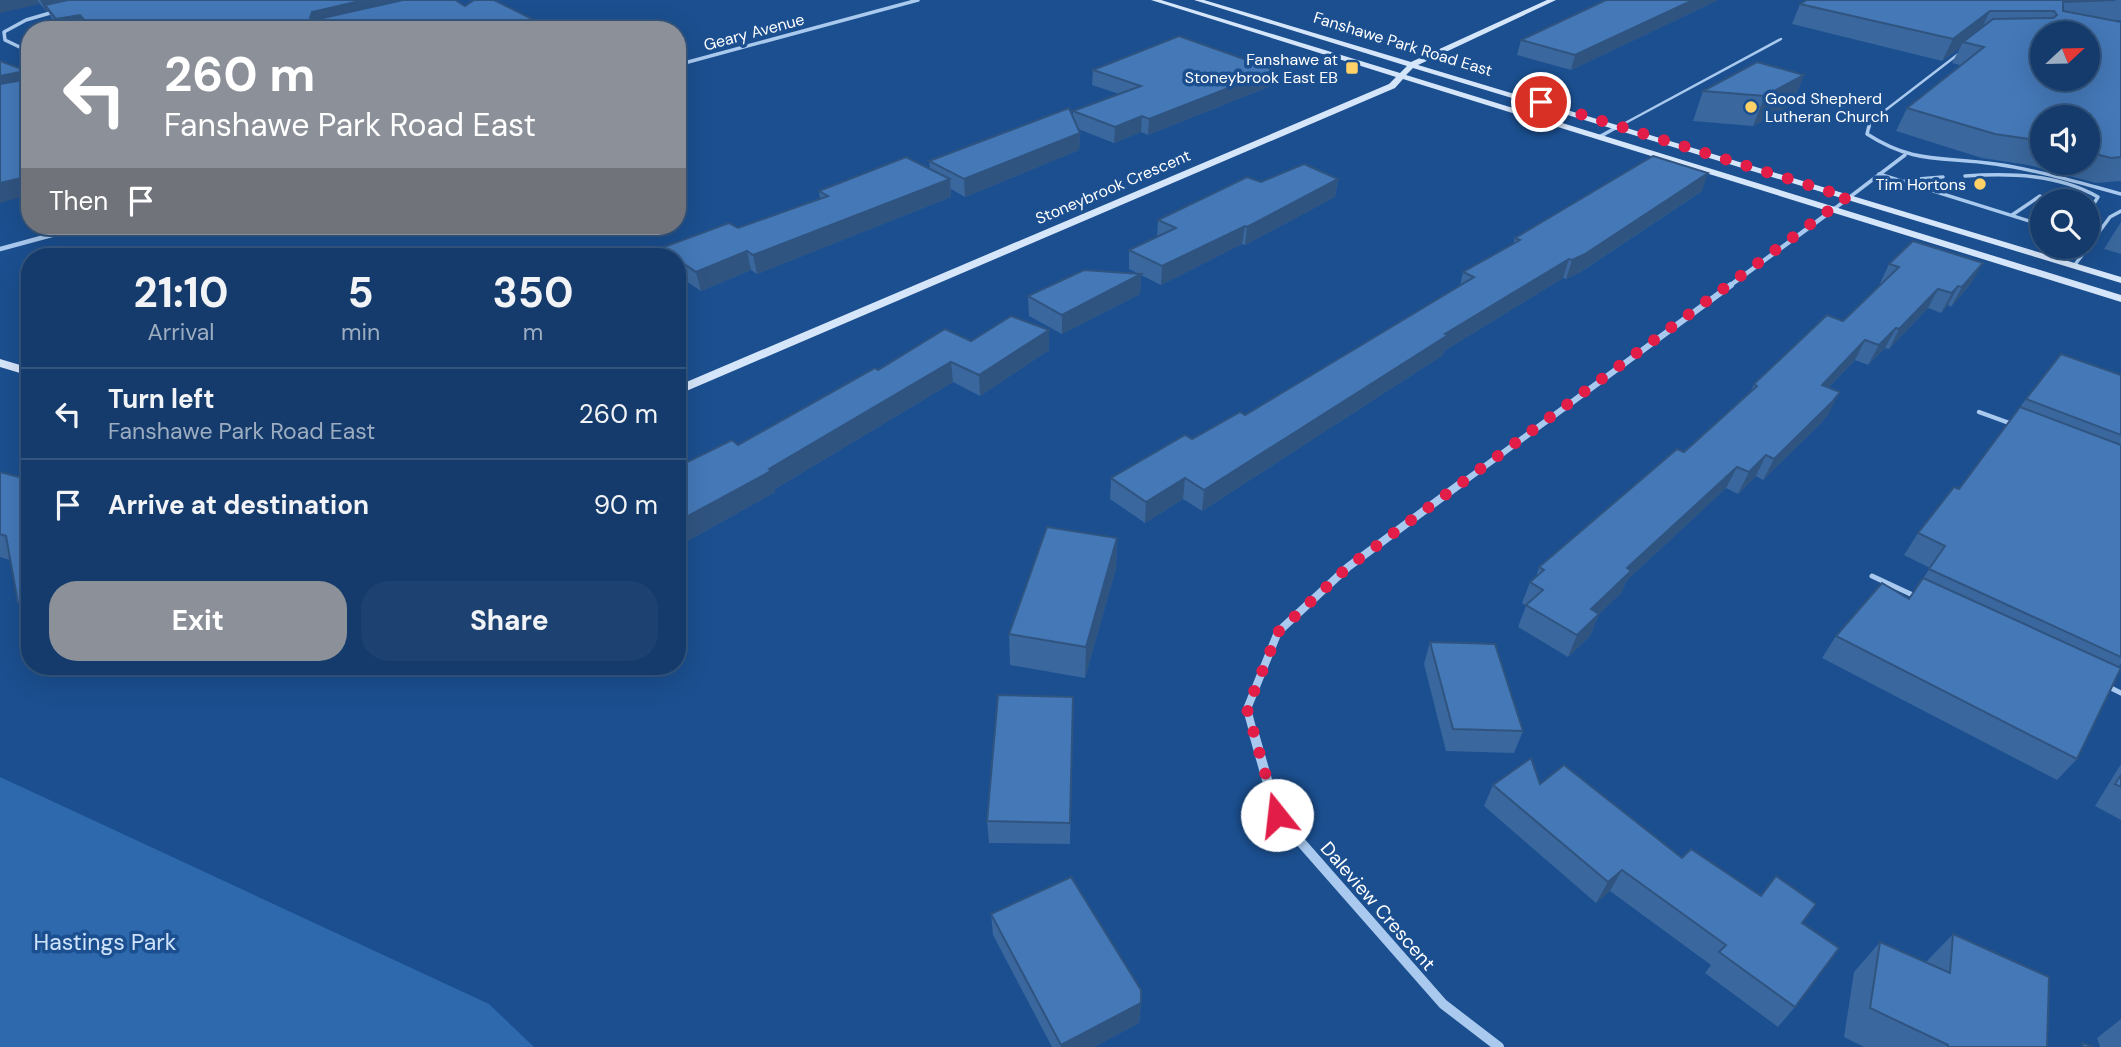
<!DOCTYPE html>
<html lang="en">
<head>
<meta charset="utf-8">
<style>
  :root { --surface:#143b6b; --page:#1d4271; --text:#f1f3f6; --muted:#9dadc1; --line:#33557e; --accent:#8c9099 }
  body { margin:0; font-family:"DM Sans",sans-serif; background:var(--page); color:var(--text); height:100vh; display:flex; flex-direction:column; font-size:26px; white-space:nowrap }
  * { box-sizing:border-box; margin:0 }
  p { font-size:23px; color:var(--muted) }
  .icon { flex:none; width:38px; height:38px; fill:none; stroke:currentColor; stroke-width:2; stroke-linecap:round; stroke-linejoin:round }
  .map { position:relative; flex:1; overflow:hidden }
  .details { position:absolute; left:21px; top:248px; width:665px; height:427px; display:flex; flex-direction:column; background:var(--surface); border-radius:28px; box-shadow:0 7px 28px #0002,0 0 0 2px var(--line) }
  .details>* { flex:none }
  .top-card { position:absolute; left:21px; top:21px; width:665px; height:214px; border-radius:28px; box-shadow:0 7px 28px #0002,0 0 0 2px var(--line); background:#8c9099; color:#fff; overflow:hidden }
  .needle { width:46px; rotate:68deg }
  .buttons { position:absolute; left:2030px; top:21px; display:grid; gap:14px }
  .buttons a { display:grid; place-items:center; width:70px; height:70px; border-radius:50%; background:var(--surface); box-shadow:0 7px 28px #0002,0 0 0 2px var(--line); font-size:35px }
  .pin { position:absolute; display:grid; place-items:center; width:60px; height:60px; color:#fff; margin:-30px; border:4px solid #fff; border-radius:50%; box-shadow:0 2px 7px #0007 }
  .me { position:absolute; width:77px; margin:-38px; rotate:344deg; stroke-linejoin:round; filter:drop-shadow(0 0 5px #0008) }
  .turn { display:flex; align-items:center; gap:24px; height:147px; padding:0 28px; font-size:32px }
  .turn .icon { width:91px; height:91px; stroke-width:2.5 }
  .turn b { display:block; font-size:49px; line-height:60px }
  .then { display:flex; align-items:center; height:66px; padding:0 28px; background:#0003; gap:14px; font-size:26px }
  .eta { display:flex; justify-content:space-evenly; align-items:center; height:119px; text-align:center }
  .eta b { font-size:42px; font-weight:700; line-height:49px }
  .action { display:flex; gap:14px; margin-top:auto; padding:14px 28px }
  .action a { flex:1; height:80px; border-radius:28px; background:var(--accent); color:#fff; font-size:28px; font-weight:700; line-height:80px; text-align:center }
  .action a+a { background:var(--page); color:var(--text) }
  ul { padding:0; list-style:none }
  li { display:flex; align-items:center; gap:21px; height:91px; padding:0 28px; border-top:2px solid var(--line) }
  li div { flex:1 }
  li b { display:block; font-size:26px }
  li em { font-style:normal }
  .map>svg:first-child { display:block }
</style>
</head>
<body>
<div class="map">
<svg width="2121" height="1047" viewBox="0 0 2121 1047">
  <rect width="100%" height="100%" fill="#1b4f8f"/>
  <polygon fill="#2e69ad" points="0,777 489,1004 534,1047 0,1047"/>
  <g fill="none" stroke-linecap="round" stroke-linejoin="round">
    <g stroke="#a9c9ee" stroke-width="2.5">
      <polyline points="1616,128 1781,39"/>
      <polyline points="1869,128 1870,122 1961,52"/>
    </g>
    <g stroke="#a9c9ee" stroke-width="3.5">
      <path d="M1869 126 1867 134C1915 165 1943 156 1995 164 2038 170 2080 183 2121 194"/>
      <polyline points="1599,137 1619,126"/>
      <polyline points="1879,174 2042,225"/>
      <path d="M1965 176C2010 173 2058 174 2098 197L2088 213"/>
      <polyline points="1906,180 1943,177"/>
      <polyline points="1834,209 1905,155"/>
      <polyline points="2012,215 2040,196"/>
      <polyline points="2088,247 2110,217 2121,211"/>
      <polyline points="2074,266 2088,247"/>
    </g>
    <polyline stroke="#a9c9ee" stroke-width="4.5" points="1979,412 2012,424"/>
    <g stroke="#a9c9ee" stroke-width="5">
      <polyline points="1872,576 1917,597"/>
      <polyline points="2107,686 2121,693"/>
    </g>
    <g stroke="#a9c9ee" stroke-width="3.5">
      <polyline points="30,52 5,40 4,32 26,20 57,11"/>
      <polyline points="677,65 918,0"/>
    </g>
    <g stroke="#a9c9ee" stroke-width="4.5">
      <polyline points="0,249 85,226"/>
      <polyline points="1728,287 1834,209"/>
    </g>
    <polyline stroke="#a9c9ee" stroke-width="6" points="1458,486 1731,285"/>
    <polyline stroke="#a9c9ee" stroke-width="8" points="1254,735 1247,709 1278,632 1348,567 1460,484"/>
    <polyline stroke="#a9c9ee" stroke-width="10" points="1254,734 1277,815 1443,1004 1499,1047"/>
    <g fill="#d6e6fa" fill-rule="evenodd">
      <polygon points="1151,0 1161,0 1400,73 1407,66 1194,0 1204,0 1411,62 1547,0 1556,0 1418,65 2121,277 2121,283 1413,68 1406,75 2121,295 2121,302 1403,79 1395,88 677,395 677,386 1389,84 1396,77"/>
      <polygon points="0,359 30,368 30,376 0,367"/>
    </g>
  </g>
  <g fill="#3a679d" fill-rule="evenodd">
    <polygon points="0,0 455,0 465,6 554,30 89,30 88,28 81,30 61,30 52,19 48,11 46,11 40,4"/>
    <polygon points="1606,0 1718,0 1571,70 1517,55 1521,40"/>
    <path d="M2121 0V20H2110L2121 22V181L2096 183 2028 165 1982 158 1896 131 1907 108 1960 65 1952 63 1960 48 1942 61 1792 24 1800 4ZM2042 117H2088V163H2042Z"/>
    <polygon points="1093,70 1273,85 1148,135 1141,132 1114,143 1078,129 1080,133 1079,150 965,197 951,189 951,197 757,274 751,270 701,291 677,275 677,257 663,257 661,248 738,228 820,199 819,191 930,169 929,161 1073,117 1073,111 1119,94 1092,85"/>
    <polygon points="1804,75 1792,104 1753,126 1693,121 1703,91"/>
    <polygon points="1338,179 1335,197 1245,245 1242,244 1161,285 1141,275 1140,294 1062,334 1029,316 1028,296 1139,274 1129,269 1129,250 1157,237 1158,220 1261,182"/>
    <polygon points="1702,191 1579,273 1566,279 1563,278 1444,351 1443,355 1202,511 1183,499 1145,523 1110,499 1111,478 1245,415 1460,286 1463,272 1513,244 1515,238"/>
    <polygon points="2121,222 2121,254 2104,249"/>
    <polygon points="1889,264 1972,282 1951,307 1948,305 1941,313 1928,308 1889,349 1885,348 1868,365 1855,360 1828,388 1829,413 1822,422 1763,480 1756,476 1738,494 1726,488 1626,581 1622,592 1599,614 1590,636 1568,657 1518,627 1526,606 1522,603 1530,582 1536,577 1539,567 1684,452 1751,391 1754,384 1843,321 1881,284 1880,283"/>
    <polygon points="1049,330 1049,350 980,396 953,382 775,489 775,492 677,547 677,467 738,445 878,370 971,341"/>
    <polygon points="2121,375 2121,664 2118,667 2077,759 2057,780 1822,658 1836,636 1909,599 1930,568 1904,555 1918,533 1959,489 2026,399"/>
    <polygon points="0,472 30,480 30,617 18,603 10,560 0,557"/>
    <polygon points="1117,538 1116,568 1085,678 1010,665 1009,634"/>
    <polygon points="1430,642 1523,731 1514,753 1446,751 1424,664"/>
    <polygon points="1073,697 1070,844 989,843 987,821"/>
    <polygon points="2121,764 2121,820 2095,806"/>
    <polygon points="1540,784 1682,858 1761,896 1802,923 1795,1007 1778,1027 1705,973 1711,965 1610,891 1596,903 1484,806 1493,785"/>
    <polygon points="991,914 1141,1003 1139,1023 1094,1047 1052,1047 993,935"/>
    <polygon points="1953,934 2047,1047 1864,1047 1844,1037 1854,972 1880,942 1926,962"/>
    <polygon points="2121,1019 2121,1047 2100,1047 2097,1038"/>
  </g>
  <g fill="#305480">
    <polygon points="0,0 37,0 40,4 0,13"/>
    <polygon points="40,0 96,0 45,5 48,11 46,11"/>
    <polygon points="364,0 428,0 316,30 310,18 312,12"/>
    <polygon points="1693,0 1718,0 1571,70 1575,55"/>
    <polygon points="1990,11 1980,32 1963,42 1960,48 1942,61 1953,39"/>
    <polygon points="80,15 88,28 81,30 62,30 56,19"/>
    <polygon points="1275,70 1273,85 1148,135 1149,119"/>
    <polygon points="20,72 29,87 0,94 0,76"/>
    <polygon points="1804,75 1792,104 1753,126 1765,96"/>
    <polygon points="1142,116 1141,132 1114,143 1115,127"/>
    <polygon points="1080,133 1079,150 965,197 964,179"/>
    <polygon points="1708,173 1702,191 1579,273 1566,279 1572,260"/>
    <polygon points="30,176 30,195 0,203 0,183"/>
    <polygon points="950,179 951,197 757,274 753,255"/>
    <polygon points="1338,179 1335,197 1245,245 1247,227"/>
    <polygon points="1245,226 1242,244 1161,285 1162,266"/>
    <polygon points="747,251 751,270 701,291 696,272"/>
    <polygon points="1569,259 1563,278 1444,351 1443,355 1202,511 1204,490 1445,334"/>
    <polygon points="1983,263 1972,282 1951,307 1962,287"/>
    <polygon points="1141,274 1140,294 1062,334 1062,315"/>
    <polygon points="1958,286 1948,305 1941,313 1952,293"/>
    <polygon points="1938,289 1928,308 1889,349 1899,329"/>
    <polygon points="1896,328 1885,348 1868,365 1879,345"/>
    <polygon points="1049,330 1049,350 980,396 979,375"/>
    <polygon points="1865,340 1855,360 1811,405 1822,385"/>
    <polygon points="951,362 953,382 775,489 775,492 677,547 677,522"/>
    <polygon points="1840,392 1829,413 1822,422 1763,480 1774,459"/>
    <polygon points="1766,455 1756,476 1738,494 1749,472"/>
    <polygon points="1737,467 1726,488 1626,581 1622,592 1599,614 1590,636 1568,657 1577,635 1591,609 1627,568"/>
    <polygon points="1185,478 1183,499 1145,523 1146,502"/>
    <polygon points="1117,538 1116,568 1085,678 1086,647"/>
    <polygon points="30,599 30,617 18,603"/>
    <polygon points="1622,870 1610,891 1596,903 1608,882"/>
    <polygon points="1141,1003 1139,1023 1094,1047 1061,1047 1061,1045"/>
  </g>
  <g fill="#4478b7" stroke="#305480" stroke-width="2" fill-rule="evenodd">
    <polygon points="68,0 364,0 312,12 310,18 314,20 403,0 455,0 465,6 474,0 494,0 554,30 93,30 80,15 56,19 45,5"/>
    <polygon points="1606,0 1693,0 1575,55 1521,40"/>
    <path d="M1807 0H2115L2063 2V11L2121 22V157L2111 158 2088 152V117H2042V141L1995 134 1907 108 1984 47 1963 42 1993 19 2053 18 2057 15 2054 11H1990L1953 39 1800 4ZM2042 33H2088V79H2042Z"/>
    <polygon points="1179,36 1275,70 1149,119 1142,116 1115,127 1073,111 1141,86 1093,70"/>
    <polygon points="0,61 30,72 30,176 0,183 0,84 22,80 25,74 20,72 0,76"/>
    <polygon points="1757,62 1804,75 1765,96 1703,91"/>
    <polygon points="1069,108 1080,133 964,179 929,161"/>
    <polygon points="1653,156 1708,173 1585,254 1572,260 1569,259 1445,334 1448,335 1204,490 1185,478 1146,502 1111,478 1185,435 1192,439 1240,412 1245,415 1295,385 1474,277 1463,272 1520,240 1515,238"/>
    <polygon points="906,157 950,179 753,255 747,251 696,272 677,259 677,257 674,257 661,248 729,223 738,228 828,196 819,191"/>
    <polygon points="1304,164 1338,179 1247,227 1245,226 1162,266 1129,250 1176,228 1158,220 1247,177 1261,182"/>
    <polygon points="1913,241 1983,263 1962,287 1958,286 1952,293 1938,289 1899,329 1896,328 1879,345 1865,340 1822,385 1840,392 1832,402 1774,459 1766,455 1749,472 1737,467 1627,568 1631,571 1591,609 1599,614 1577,635 1526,605 1543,590 1530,582 1544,570 1539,567 1677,449 1684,452 1757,386 1754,384 1827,315 1843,321 1899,267 1889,264"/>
    <polygon points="1084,270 1141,274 1062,315 1028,296"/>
    <polygon points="1011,316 1049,330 979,375 951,362 769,469 771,471 677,522 677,467 732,440 738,445 875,368 878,370 945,329 971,341"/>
    <polygon points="2061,354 2121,375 2121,435 2026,399"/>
    <polygon points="2020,407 2121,445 2121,657 1929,569 1945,546 1918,533 1954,487 1959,489"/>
    <polygon points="0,472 30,480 30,599 18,603 6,536 0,534"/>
    <polygon points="1047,527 1117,538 1086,647 1009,634"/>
    <polygon points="1923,578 2121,668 2077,759 1836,636 1882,583 1909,599"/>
    <polygon points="1430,642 1495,644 1523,731 1453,729"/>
    <polygon points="998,695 1073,697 1070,823 987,821"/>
    <polygon points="1531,758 1540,784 1564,765 1682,858 1691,849 1761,896 1776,876 1816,904 1802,923 1839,948 1795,1007 1719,952 1726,945 1622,870 1608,882 1493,785"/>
    <polygon points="2121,775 2121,787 2115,784"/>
    <polygon points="1071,877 1141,990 1141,1003 1061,1045 991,914"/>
    <polygon points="1953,934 2049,977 2047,1047 1948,1047 1948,1045 1870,1008 1880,942 1950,973"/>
    <polygon points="2082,1043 2094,1047 2083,1047"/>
  </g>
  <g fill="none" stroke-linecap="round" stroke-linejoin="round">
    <polyline stroke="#e11d48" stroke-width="12" stroke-dasharray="0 21.6" points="1277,815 1247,709 1278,632 1348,567 1847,197 1541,102"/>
  </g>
  <g fill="#ffd166" stroke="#1b4f8f" stroke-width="2.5">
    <rect x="1345" y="61" width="14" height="14" rx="3.5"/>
    <circle cx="1751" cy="107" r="7"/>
    <circle cx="1980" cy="184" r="7"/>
  </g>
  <g text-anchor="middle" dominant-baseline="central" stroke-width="7" stroke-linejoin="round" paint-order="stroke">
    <g font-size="16" fill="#fff" stroke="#1b4f8f">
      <text transform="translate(754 32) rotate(-15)">Geary Avenue</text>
      <text transform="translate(1403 44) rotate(17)">Fanshawe Park Road East</text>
      <text transform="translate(1113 187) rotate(-23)">Stoneybrook Crescent</text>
    </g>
    <g font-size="16" fill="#fff" stroke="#1b4f8f" text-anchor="end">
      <text x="1338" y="59">Fanshawe at<tspan x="1338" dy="18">Stoneybrook East EB</tspan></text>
      <text x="1765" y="98" text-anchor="start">Good Shepherd<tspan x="1765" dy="18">Lutheran Church</tspan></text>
      <text x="1966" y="184">Tim Hortons</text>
    </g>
    <g font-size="19" fill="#fff" stroke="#1b4f8f">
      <text transform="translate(1378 906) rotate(49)">Daleview Crescent</text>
    </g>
    <g font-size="23" fill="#cfe3fa" stroke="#1b4f8f">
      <text x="105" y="942">Hastings Park</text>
    </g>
  </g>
</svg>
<div class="buttons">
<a><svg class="needle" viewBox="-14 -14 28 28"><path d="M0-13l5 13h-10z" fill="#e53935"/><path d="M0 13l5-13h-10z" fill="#9dadc1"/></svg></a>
<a><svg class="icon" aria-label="sound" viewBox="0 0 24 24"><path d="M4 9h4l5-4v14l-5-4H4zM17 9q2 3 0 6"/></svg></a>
<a><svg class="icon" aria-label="search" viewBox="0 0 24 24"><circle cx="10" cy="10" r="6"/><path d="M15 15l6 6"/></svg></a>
</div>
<div class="pin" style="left:1541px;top:102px;background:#d93025"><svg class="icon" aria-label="arrive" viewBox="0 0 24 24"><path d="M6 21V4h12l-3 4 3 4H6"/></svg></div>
<svg class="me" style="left:1277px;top:815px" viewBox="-20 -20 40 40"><circle r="19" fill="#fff"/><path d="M0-13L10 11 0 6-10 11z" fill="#e11d48"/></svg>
<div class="top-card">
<div class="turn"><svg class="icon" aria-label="left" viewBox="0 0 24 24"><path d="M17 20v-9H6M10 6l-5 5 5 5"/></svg><div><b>260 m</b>Fanshawe Park Road East</div></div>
<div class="then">Then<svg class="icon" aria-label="arrive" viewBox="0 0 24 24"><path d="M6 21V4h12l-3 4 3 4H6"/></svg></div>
</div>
<section class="details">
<div class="eta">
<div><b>21:10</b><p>Arrival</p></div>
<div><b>5</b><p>min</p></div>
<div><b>350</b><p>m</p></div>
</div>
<ul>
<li><svg class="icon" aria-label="left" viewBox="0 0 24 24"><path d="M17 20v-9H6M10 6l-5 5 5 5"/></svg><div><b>Turn left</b><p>Fanshawe Park Road East</p></div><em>260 m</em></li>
<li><svg class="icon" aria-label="arrive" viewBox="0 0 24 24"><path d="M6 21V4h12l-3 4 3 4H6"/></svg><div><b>Arrive at destination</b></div><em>90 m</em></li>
</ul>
<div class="action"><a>Exit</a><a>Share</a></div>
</section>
</div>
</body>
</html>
